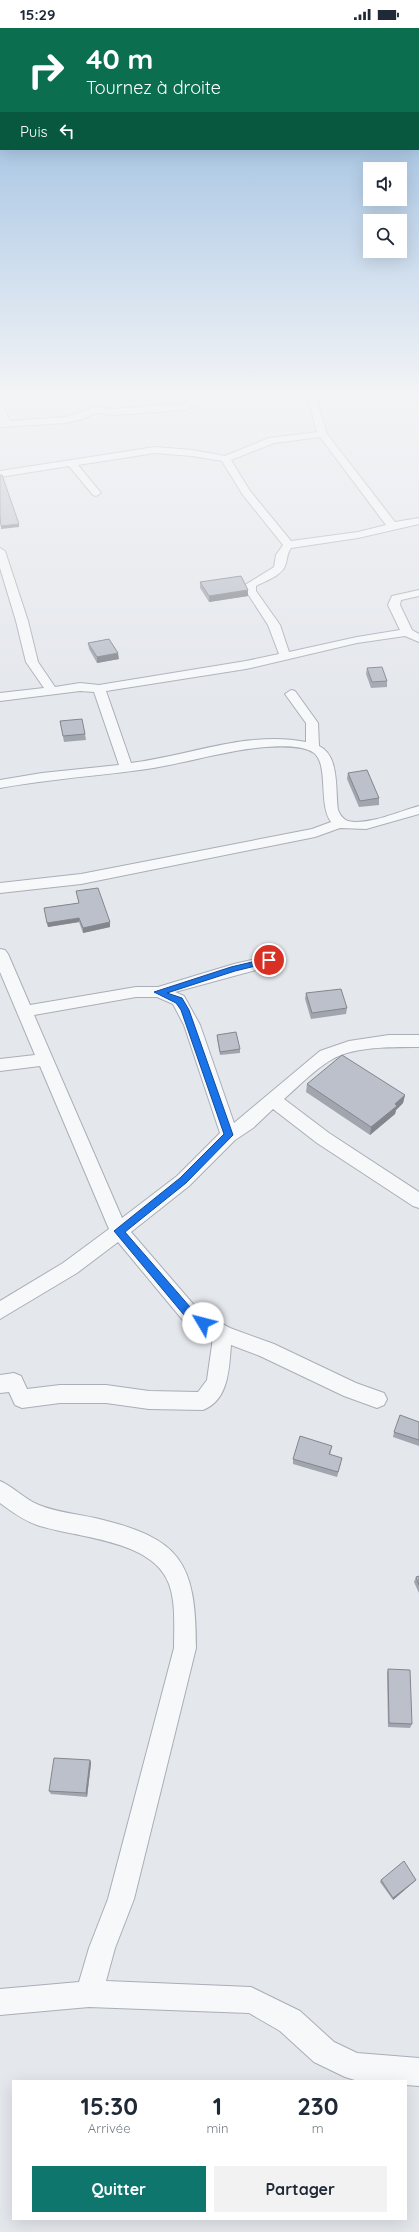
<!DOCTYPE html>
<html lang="fr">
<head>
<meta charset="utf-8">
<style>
  :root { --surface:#fff; --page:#f2f2f3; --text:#1f2937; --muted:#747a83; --accent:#0f766e }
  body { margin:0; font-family:Quicksand,sans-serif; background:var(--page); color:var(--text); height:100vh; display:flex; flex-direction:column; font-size:15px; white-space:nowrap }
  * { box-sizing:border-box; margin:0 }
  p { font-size:13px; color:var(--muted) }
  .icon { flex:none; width:22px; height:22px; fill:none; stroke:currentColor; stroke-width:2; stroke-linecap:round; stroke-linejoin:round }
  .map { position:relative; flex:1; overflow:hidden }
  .drawer { position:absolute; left:12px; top:2052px; width:395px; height:140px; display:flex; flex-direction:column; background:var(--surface); border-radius:0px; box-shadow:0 4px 16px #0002 }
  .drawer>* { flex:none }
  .banner { position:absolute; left:0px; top:0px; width:419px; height:122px; box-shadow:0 4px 16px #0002; background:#0b6e4f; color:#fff; overflow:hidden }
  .tools { position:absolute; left:363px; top:134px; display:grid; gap:8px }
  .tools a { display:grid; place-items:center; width:44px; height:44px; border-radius:0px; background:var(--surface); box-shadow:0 4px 16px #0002; font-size:20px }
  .pin { position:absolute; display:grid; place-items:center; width:34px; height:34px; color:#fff; margin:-17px; border:2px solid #fff; border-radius:50%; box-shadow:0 1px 4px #0007 }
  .me { position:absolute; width:44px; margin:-22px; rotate:307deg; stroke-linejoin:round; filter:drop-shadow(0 0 3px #0008) }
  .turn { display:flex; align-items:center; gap:14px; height:84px; padding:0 20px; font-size:18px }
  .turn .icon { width:52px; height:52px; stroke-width:2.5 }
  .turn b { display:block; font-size:28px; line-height:34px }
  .then { display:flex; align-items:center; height:38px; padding:0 20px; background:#0003; gap:8px; font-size:15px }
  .eta { display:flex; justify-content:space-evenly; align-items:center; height:68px; text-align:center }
  .eta b { font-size:24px; font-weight:800; line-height:28px }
  .primary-button { display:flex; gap:8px; margin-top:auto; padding:8px 20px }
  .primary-button a { flex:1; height:46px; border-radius:0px; background:var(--accent); color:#fff; font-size:16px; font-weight:800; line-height:46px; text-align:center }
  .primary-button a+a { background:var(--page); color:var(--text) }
  .status { display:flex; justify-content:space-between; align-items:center; height:28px; padding:0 20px; background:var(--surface); direction:ltr }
  .status svg { height:11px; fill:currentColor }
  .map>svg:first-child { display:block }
</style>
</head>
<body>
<div class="status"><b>15:29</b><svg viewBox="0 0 49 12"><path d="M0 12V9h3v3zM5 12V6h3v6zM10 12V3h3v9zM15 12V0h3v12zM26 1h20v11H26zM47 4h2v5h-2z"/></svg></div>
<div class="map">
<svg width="419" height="2204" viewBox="0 0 419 2204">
  <rect width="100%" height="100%" fill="#e4e7ec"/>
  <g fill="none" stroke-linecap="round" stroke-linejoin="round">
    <g stroke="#a9aeb7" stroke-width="2">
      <g id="street">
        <polygon points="189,370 197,370 198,375 186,382 113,387 96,385 83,391 66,395 0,399 0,377 4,380 10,393 66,389 95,379 113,381 184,376 189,374"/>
        <path d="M308 370H316L327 406 395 494 419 490V496L358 510 291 520C286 527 288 531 285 538 281 548 265 553 256 558V563L280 597 289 624 357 609 400 602 388 577 392 568 419 562V568L401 572 400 577 412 602 419 606V614L405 608 357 615 246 641 106 663 131 735C188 728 249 702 306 714V695L285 666 291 662 295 663 318 695 319 718C340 728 335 762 338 782 340 787 343 791 348 793 367 798 400 783 419 778V786L366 801 340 800 315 809 81 856 0 865V855L81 846 312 801 331 794C318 776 329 737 314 725 303 717 280 718 266 719 226 722 187 735 147 741 98 748 49 751 0 760V752L42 745 119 737 94 664 80 663 0 673V665L44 660 26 634 16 593 0 540V520L5 523 28 593 38 634 55 659 80 655 99 657 246 633 279 626 268 597 246 563 245 557 274 539 276 527 283 517 243 467 222 433 192 428 155 425 78 437 101 465 96 468 93 467 69 438 0 449V443L155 419 192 422 225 428 269 410 317 404ZM320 409 386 497 358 504 291 513 250 463 231 432 274 415Z"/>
        <path d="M0 921 5 922 8 926 30 977 136 959H158L234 936 269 928 274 929 277 933 274 937 175 964 184 968 200 997 234 1095 320 1023 349 1013 389 1007H419V1019C394 1019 353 1018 331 1032 314 1042 299 1058 284 1071L329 1105 419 1164V1180L413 1178 317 1115 273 1081 253 1100 235 1112 189 1158 131 1204 200 1284 230 1300 274 1316 356 1355 384 1365 387 1371 384 1377 377 1380 344 1368 260 1328 231 1317C229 1340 229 1372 203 1382L149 1381 106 1375H60L22 1380 15 1377 9 1364 0 1365V1347L14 1345 21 1348 27 1361 60 1357H106L149 1363 198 1364 207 1352 213 1310 186 1296 118 1214 77 1245 0 1291V1273L63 1235 109 1201 40 1038 0 1043V1031L35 1027 0 944ZM136 969H157L173 976 184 997 220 1105 177 1148 122 1190 34 987Z"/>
        <path d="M0 1453C14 1459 24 1471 39 1477 56 1484 77 1486 95 1490 181 1510 196 1534 196 1620L134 1871 115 1920 106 1953 251 1959 300 1983 334 2014 357 2025 419 2030V2058L406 2057V2053H358L345 2049 314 2034 280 2003 249 1985 89 1979 0 1987V1961L79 1954 89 1920 108 1871 174 1620C174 1600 176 1575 169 1556 153 1511 76 1510 37 1497 23 1492 12 1484 0 1475Z"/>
      </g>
    </g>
    <use href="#street" fill="#f7f8fa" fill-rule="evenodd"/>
  </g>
  <g fill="#a1a5ae">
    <polygon points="200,554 248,568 209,574 200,560"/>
    <polygon points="88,615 119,631 97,635 89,621"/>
    <polygon points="367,640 387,653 387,659 371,660 366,646"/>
    <polygon points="60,693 85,706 86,712 64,714"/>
    <polygon points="348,745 379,770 379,777 359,779 347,751"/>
    <polygon points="76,863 110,899 83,905 79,894 48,899 44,880 79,875"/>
    <polygon points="306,965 347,980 346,986 311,991 305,971"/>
    <polygon points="217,1007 240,1021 240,1025 220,1027 217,1010"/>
    <polygon points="307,1056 405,1067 403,1075 396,1082 395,1086 370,1107 306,1064"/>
    <polygon points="419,1394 419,1418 393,1409 394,1404"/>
    <polygon points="332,1418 330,1427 341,1435 337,1449 293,1436 293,1431"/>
    <polygon points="419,1548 419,1565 414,1554 416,1549"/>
    <polygon points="388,1641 412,1696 410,1700 388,1699 387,1645"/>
    <polygon points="90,1732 91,1735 87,1769 51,1766 49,1763"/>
    <polygon points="381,1852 415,1853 393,1872 380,1854"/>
  </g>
  <g fill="#83868d">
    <polygon points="19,496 19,499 1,501 1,498"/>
    <polygon points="248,562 248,568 209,574 209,568"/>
    <polygon points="118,625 119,631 97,635 97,629"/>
    <polygon points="79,890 79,894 48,899 47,895"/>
    <polygon points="110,894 110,899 83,905 83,900"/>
    <polygon points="405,1067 403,1075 396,1082 395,1086 370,1107 371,1099 395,1076"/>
    <polygon points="90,1732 91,1735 87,1769 86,1765"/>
    <polygon points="416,1852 415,1853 393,1872 393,1870"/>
  </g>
  <g fill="#bbc0ca" stroke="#83868d">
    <polygon points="0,447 2,447 19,496 1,498 0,487"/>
    <polygon points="241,548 248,562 209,568 200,554"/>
    <polygon points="109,611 118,625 97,629 88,615"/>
    <polygon points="382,639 387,653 372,654 367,640"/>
    <polygon points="82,691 85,706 63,708 60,693"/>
    <polygon points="367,742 379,770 360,773 348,745"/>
    <polygon points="98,860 110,894 83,900 79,890 47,895 44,880 79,875 76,863"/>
    <polygon points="341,961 347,980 312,985 306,965"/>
    <polygon points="236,1004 240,1021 220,1024 217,1007"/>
    <polygon points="342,1027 405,1067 395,1076 397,1078 371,1099 307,1056"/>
    <polygon points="400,1387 419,1394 419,1412 394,1404"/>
    <polygon points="300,1408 332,1418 329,1426 342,1430 338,1444 293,1431"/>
    <polygon points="419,1548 419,1557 416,1549"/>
    <polygon points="388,1641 410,1642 412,1696 389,1695"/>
    <polygon points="54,1730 90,1732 86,1765 49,1763"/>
    <polygon points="404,1833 416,1852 393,1870 381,1852"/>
  </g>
  <linearGradient id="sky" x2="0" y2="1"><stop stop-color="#8bb4dd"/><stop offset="0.54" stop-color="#f3f4f6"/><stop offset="1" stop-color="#f3f4f6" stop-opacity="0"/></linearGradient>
  <rect width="419" height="679" fill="url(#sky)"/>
  <polygon fill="#1a73e8" stroke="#114b97" points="269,930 273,932 272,934 235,943 167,965 182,970 189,982 233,1107 186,1155 125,1204 197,1287 207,1292 207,1298 203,1300 189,1293 114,1203 180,1150 224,1106 181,982 176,975 154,964 231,939"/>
</svg>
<div class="tools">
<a><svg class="icon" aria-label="sound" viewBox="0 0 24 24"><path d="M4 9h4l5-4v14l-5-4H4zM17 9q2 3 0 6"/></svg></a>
<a><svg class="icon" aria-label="search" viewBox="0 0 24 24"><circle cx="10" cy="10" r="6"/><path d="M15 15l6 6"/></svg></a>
</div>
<div class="pin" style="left:269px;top:932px;background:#d93025"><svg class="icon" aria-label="arrive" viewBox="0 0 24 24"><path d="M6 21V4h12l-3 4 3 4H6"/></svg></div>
<svg class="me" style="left:203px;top:1295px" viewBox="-20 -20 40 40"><circle r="19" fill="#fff"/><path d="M0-13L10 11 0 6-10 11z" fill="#1a73e8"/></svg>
<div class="banner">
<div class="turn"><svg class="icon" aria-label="right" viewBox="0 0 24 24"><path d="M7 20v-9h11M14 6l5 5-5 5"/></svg><div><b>40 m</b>Tournez à droite</div></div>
<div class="then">Puis<svg class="icon" aria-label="left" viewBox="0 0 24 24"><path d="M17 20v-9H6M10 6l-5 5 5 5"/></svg></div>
</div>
<section class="drawer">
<div class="eta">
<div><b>15:30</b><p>Arrivée</p></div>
<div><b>1</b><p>min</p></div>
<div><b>230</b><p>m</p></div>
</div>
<div class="primary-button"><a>Quitter</a><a>Partager</a></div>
</section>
</div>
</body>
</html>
